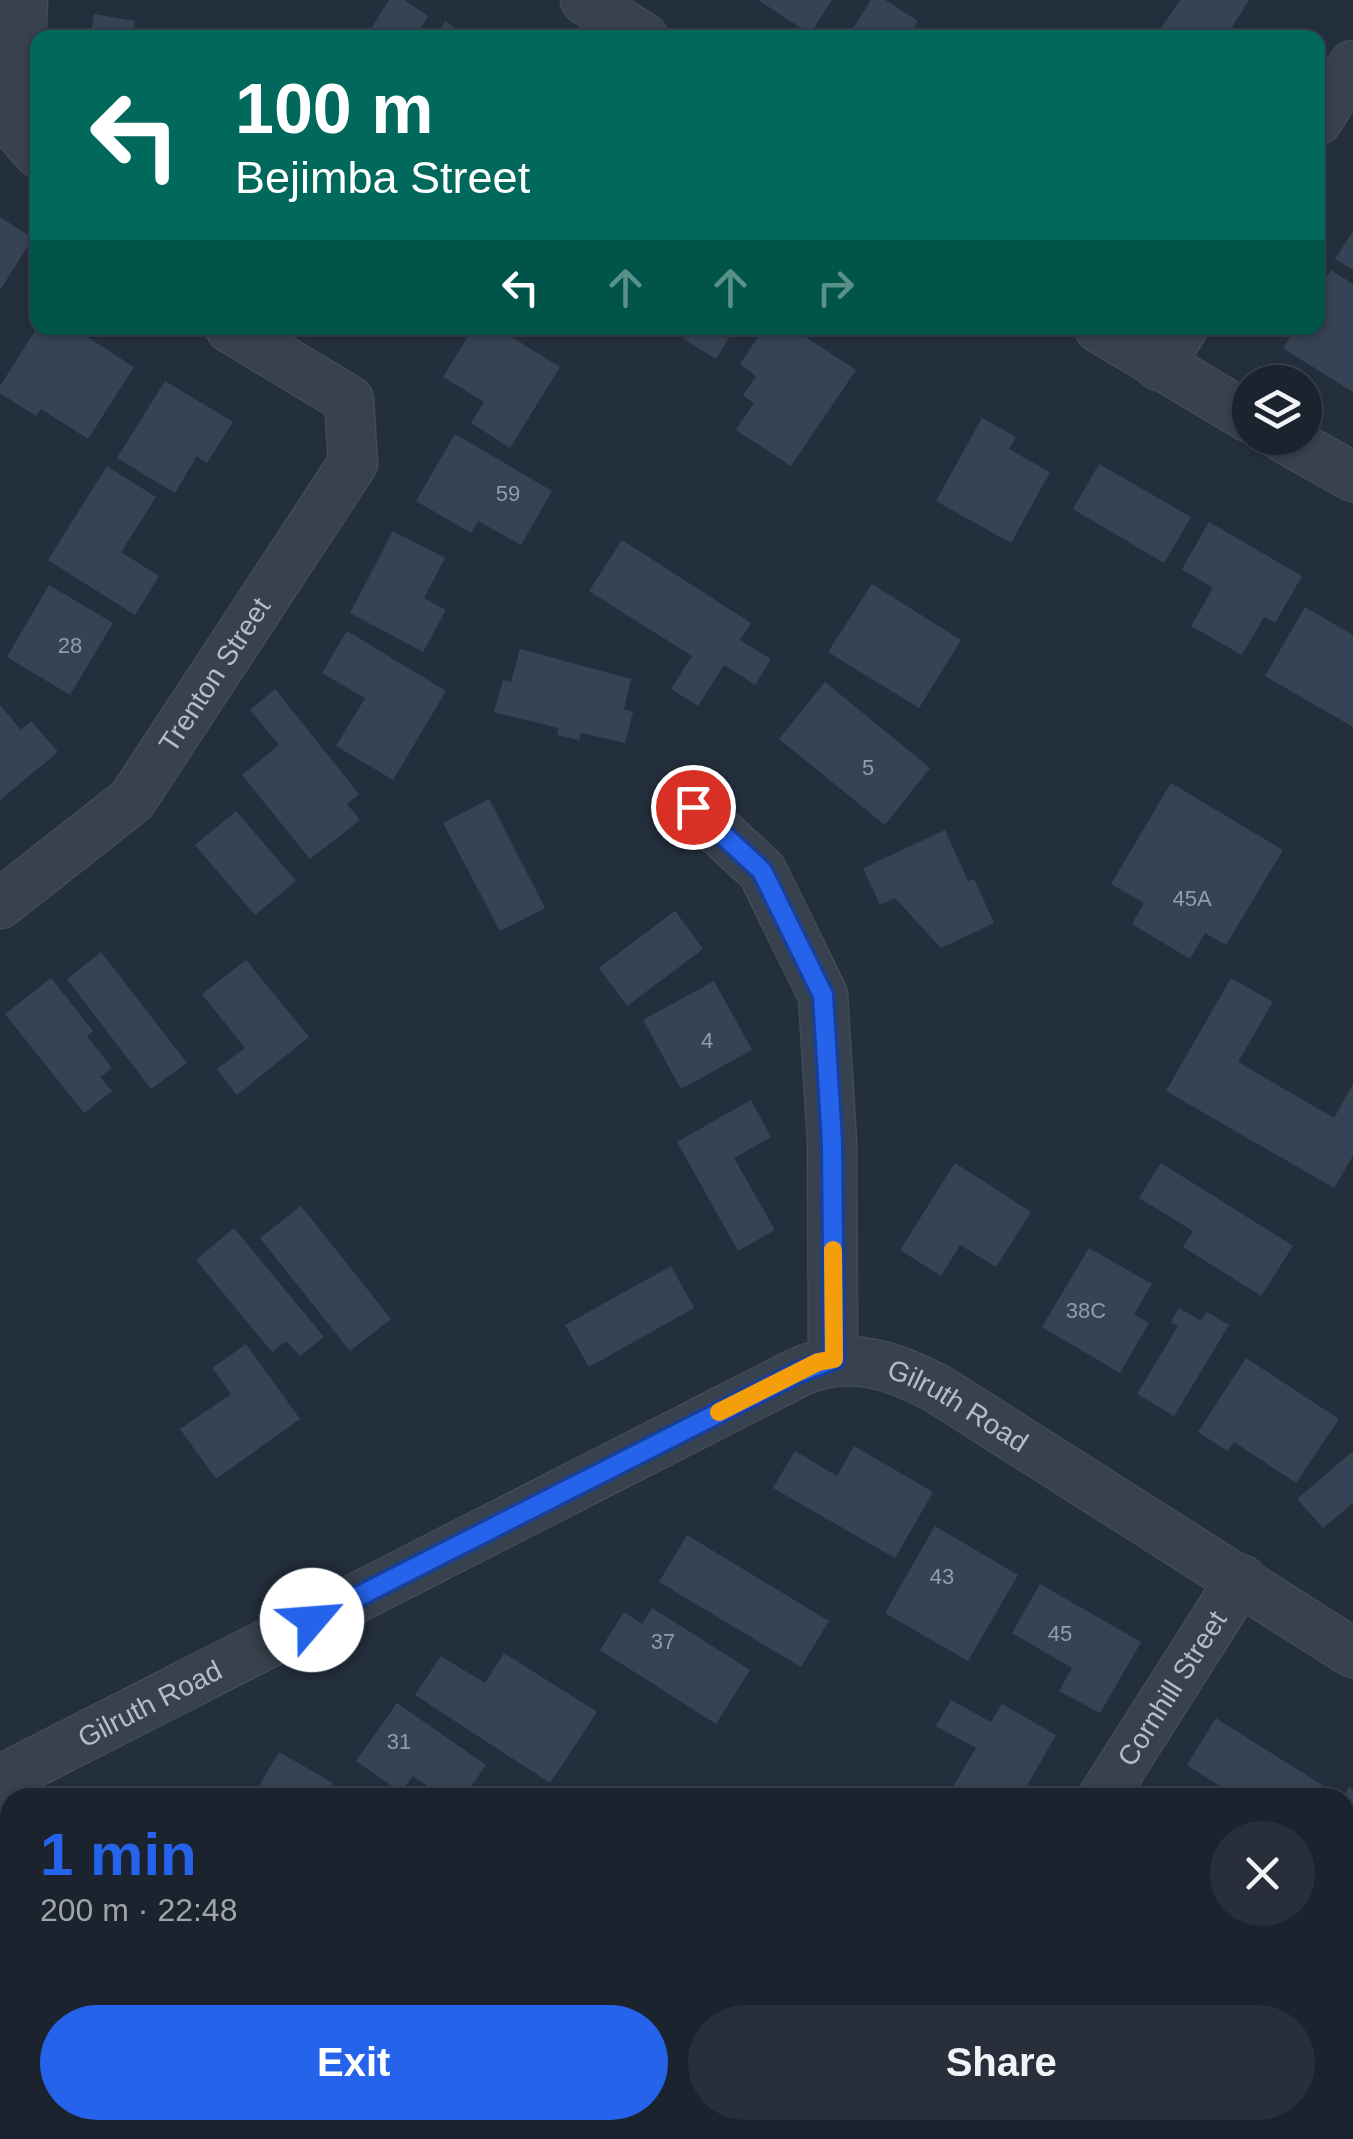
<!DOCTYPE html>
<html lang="en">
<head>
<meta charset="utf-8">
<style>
  :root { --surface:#1b232e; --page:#282f3a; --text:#f1f3f6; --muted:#a0a4aa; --line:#39404a; --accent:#2563eb }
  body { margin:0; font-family:Arial,sans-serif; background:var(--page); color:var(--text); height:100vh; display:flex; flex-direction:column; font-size:38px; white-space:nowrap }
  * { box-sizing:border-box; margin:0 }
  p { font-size:32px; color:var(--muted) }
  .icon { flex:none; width:55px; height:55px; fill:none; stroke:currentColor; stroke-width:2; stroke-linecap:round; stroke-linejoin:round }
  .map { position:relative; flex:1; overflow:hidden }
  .details { position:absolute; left:0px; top:1788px; width:1355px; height:352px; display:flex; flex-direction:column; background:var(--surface); border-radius:30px 30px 0 0; box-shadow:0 2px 8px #0004,0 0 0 2px var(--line) }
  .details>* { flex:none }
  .top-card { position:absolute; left:30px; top:30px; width:1295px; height:305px; border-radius:20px; box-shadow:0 2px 8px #0004,0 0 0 2px var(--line); background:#00695c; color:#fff; overflow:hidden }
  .tools { position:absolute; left:1232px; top:365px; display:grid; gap:20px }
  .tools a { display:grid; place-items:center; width:90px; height:90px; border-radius:50%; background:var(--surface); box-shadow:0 2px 8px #0004,0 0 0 2px var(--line); font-size:50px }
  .pin { position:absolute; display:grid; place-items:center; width:85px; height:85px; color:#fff; margin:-42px; border:5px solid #fff; border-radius:50%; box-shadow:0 2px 10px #0007 }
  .me { position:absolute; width:110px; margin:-55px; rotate:63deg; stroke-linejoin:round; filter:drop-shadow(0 0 8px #0008) }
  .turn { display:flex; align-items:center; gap:35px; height:210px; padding:0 40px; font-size:45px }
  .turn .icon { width:130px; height:130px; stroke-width:2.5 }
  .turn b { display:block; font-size:70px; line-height:85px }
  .lanes { display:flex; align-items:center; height:95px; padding:0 40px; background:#0003; justify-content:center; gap:50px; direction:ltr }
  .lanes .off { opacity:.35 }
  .round { display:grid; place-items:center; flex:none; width:105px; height:105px; border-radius:52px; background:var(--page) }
  .summary { display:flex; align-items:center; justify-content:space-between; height:170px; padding:0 40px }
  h1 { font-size:60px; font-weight:800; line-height:75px; color:var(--accent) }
  .button { display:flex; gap:20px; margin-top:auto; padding:20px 40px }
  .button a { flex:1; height:115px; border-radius:60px; background:var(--accent); color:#fff; font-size:40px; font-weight:800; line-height:115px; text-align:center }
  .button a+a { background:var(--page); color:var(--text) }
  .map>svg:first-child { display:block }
</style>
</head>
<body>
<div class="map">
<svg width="1353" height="2139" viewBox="0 0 1353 2139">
  <rect width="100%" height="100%" fill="#242f3e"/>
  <g fill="#364354">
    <polygon points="389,0 404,0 428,16 420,29 434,38 365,38"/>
    <polygon points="758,0 832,0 810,34"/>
    <polygon points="871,0 885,0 918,21 912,31 923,38 847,38"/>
    <polygon points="1180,0 1249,0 1225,38 1178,38 1162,27"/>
    <polygon points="94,14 135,21 133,33 147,38 90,38"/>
    <polygon points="445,21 471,38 435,38"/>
    <polygon points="0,217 33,238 0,290"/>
    <polygon points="1353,231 1353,270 1335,259"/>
    <polygon points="1331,270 1353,284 1353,392 1283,348 1296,328 1318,328 1318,292"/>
    <polygon points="37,328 73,328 134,367 88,439 41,409 36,416 0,393 0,386"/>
    <polygon points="473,328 497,328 560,367 510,448 471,423 484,402 443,377"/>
    <polygon points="690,328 735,328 716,359 683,339"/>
    <polygon points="764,328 792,328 856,370 791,466 736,430 754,403 743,395 756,376 740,364"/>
    <polygon points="165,381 233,422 207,463 197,456 175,493 117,458"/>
    <polygon points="982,418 1016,437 1009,449 1050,472 1011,543 936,501"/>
    <polygon points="455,434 552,491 521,545 478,521 471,533 416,501"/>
    <polygon points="1099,464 1191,517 1164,563 1073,509"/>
    <polygon points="107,466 156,497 121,552 159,576 135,615 48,560"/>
    <polygon points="1209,522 1302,576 1275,623 1264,617 1242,655 1191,626 1213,588 1182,569"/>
    <polygon points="393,531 445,558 424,598 446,610 423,652 350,613"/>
    <polygon points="622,540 751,623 740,640 771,659 755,685 724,665 698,706 671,689 692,656 589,591"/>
    <polygon points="872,584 961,640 919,708 828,652"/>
    <polygon points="49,585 113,623 70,695 7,657"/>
    <polygon points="1305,607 1353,635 1353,727 1265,676"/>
    <polygon points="347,631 446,691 393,780 336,746 365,698 322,673"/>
    <polygon points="520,649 631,679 624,709 633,712 625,743 581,733 579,740 557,735 559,728 494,712 503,680 511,682"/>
    <polygon points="825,682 930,768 885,825 779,739"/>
    <polygon points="275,689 359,794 347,804 360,820 310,859 242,775 279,745 250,710"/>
    <polygon points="0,705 21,730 31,721 58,752 0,800"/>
    <polygon points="1171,783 1283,850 1226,945 1205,933 1190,959 1132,924 1144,903 1111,884"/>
    <polygon points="489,799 545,908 500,931 443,823"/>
    <polygon points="236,811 296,881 255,915 195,845"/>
    <polygon points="945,830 968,881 974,879 994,923 941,948 895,898 880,905 863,868"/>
    <polygon points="675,911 703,949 627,1006 599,968"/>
    <polygon points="101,952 187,1063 151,1089 67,979"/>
    <polygon points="246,960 309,1037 237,1095 217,1069 245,1048 202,994"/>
    <polygon points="51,978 93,1031 87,1036 112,1068 100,1077 112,1091 84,1113 5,1014"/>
    <polygon points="1231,978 1273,1002 1238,1062 1334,1118 1353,1084 1353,1156 1334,1188 1166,1091"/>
    <polygon points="714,981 752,1050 681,1089 643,1020"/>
    <polygon points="751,1100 771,1137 734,1158 775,1230 738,1251 677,1142"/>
    <polygon points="955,1163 1031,1212 996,1267 960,1245 941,1276 900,1250"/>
    <polygon points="1161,1163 1293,1246 1261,1296 1183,1247 1193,1231 1139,1198"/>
    <polygon points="301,1206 391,1319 350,1351 260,1238"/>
    <polygon points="234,1228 324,1337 300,1356 286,1341 272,1352 196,1260"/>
    <polygon points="1089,1248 1152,1284 1134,1314 1149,1323 1120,1373 1042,1327"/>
    <polygon points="671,1266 694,1308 589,1367 565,1325"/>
    <polygon points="1179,1308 1201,1321 1207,1312 1229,1325 1174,1416 1137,1394 1178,1326 1171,1322"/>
    <polygon points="246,1344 300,1419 216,1479 180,1429 231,1394 212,1368"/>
    <polygon points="1246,1358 1339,1419 1296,1483 1234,1442 1227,1451 1198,1432"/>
    <polygon points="854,1446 933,1492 895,1558 773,1488 795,1451 837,1476"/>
    <polygon points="1353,1451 1353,1503 1323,1528 1297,1499"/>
    <polygon points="935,1526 1018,1575 968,1661 885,1613"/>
    <polygon points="687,1535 829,1621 801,1667 659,1582"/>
    <polygon points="1040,1584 1141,1642 1100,1713 1059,1691 1072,1668 1012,1633"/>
    <polygon points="652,1608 750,1670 716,1724 600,1650 624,1612 642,1624"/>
    <polygon points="504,1653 597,1712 550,1783 415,1695 441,1656 485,1683"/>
    <polygon points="951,1700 991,1722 1002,1704 1056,1735 1020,1798 975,1798 954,1785 976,1748 936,1726"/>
    <polygon points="397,1703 486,1765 463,1798 445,1798 413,1776 401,1792 356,1761"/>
    <polygon points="1216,1718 1325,1787 1318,1798 1239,1798 1187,1765"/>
    <polygon points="279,1752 333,1783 325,1798 252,1798"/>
    <polygon points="1349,1787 1353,1790 1353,1886 1345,1881 1343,1798"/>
    <polygon points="1345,2097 1353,2102 1353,2139 1318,2139 1324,2130 1345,2130"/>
    <polygon points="696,2130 794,2130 788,2139 691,2139"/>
    <polygon points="1074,2130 1135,2130 1129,2139 1088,2139"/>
  </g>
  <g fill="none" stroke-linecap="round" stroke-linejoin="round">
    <g stroke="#414a57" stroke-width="51">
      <g id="street">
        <polyline points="23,0 17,129 38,153"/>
        <polyline points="585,0 644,38"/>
        <polyline points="1318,120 1353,65"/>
        <polyline points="1099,328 1250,418"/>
        <polyline points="1159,366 1183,328"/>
        <polyline points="1284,438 1353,477"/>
        <polyline points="693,807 762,871 823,995 832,1142 833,1359"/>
        <path id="s1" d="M0 904 132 800 353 463 349 400 230 328"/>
        <path id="s2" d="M0 1780 797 1373C848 1349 894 1365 941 1391L1353 1653"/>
        <path id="s3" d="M1102 1798 1241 1579"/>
        <polyline points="0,1986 10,1993"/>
        <polyline points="227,2130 242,2139"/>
        <polyline points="885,2139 890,2130"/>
      </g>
    </g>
    <use href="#street" stroke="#38414e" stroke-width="48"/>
  </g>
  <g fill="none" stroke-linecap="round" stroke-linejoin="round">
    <g stroke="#184099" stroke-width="25">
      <polyline id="route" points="312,1620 797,1373 834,1359 832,1142 823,995 762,871 693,807"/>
    </g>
    <use href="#route" stroke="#2563eb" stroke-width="18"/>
    <polyline stroke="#f59e0b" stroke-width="18" points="719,1412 818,1362 834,1359 833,1250"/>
  </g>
  <g text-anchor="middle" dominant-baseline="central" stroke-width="10" stroke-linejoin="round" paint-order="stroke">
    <g font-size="22" fill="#929caa">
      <text x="508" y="493">59</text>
      <text x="70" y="645">28</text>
      <text x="868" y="767">5</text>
      <text x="1192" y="898">45A</text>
      <text x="707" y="1040">4</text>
      <text x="1086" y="1310">38C</text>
      <text x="942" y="1576">43</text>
      <text x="1060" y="1633">45</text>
      <text x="663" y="1641">37</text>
      <text x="399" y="1741">31</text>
    </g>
    <g font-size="28" fill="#b4bcc9" stroke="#1d2633">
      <text stroke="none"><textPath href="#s1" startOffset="318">Trenton Street</textPath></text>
      <text stroke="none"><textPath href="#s2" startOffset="1068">Gilruth Road</textPath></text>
      <text stroke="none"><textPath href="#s3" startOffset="130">Cornhill Street</textPath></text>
      <text stroke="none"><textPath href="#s2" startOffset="168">Gilruth Road</textPath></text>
    </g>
  </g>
</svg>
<div class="tools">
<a><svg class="icon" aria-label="layers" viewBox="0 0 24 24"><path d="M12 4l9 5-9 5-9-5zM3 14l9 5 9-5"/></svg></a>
</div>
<div class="pin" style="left:693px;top:807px;background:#d93025"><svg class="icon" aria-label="arrive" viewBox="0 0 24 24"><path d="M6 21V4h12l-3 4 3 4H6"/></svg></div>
<svg class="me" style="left:312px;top:1620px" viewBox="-20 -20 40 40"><circle r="19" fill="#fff"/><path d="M0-13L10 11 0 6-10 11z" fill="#2563eb"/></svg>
<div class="top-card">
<div class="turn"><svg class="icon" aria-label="left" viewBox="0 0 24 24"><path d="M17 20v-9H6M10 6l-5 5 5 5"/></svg><div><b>100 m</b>Bejimba Street</div></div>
<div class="lanes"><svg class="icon" aria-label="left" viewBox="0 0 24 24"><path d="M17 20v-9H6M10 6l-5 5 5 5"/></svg><svg class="icon off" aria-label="ahead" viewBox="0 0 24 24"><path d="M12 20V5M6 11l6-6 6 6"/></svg><svg class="icon off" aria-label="ahead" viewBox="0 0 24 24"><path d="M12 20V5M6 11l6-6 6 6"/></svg><svg class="icon off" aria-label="right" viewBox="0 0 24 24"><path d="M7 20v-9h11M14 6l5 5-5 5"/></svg></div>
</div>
<section class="details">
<div class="summary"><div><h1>1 min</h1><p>200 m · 22:48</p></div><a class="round"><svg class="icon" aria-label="close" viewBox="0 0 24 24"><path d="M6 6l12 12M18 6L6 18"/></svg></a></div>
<div class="button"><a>Exit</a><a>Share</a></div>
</section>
</div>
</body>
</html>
